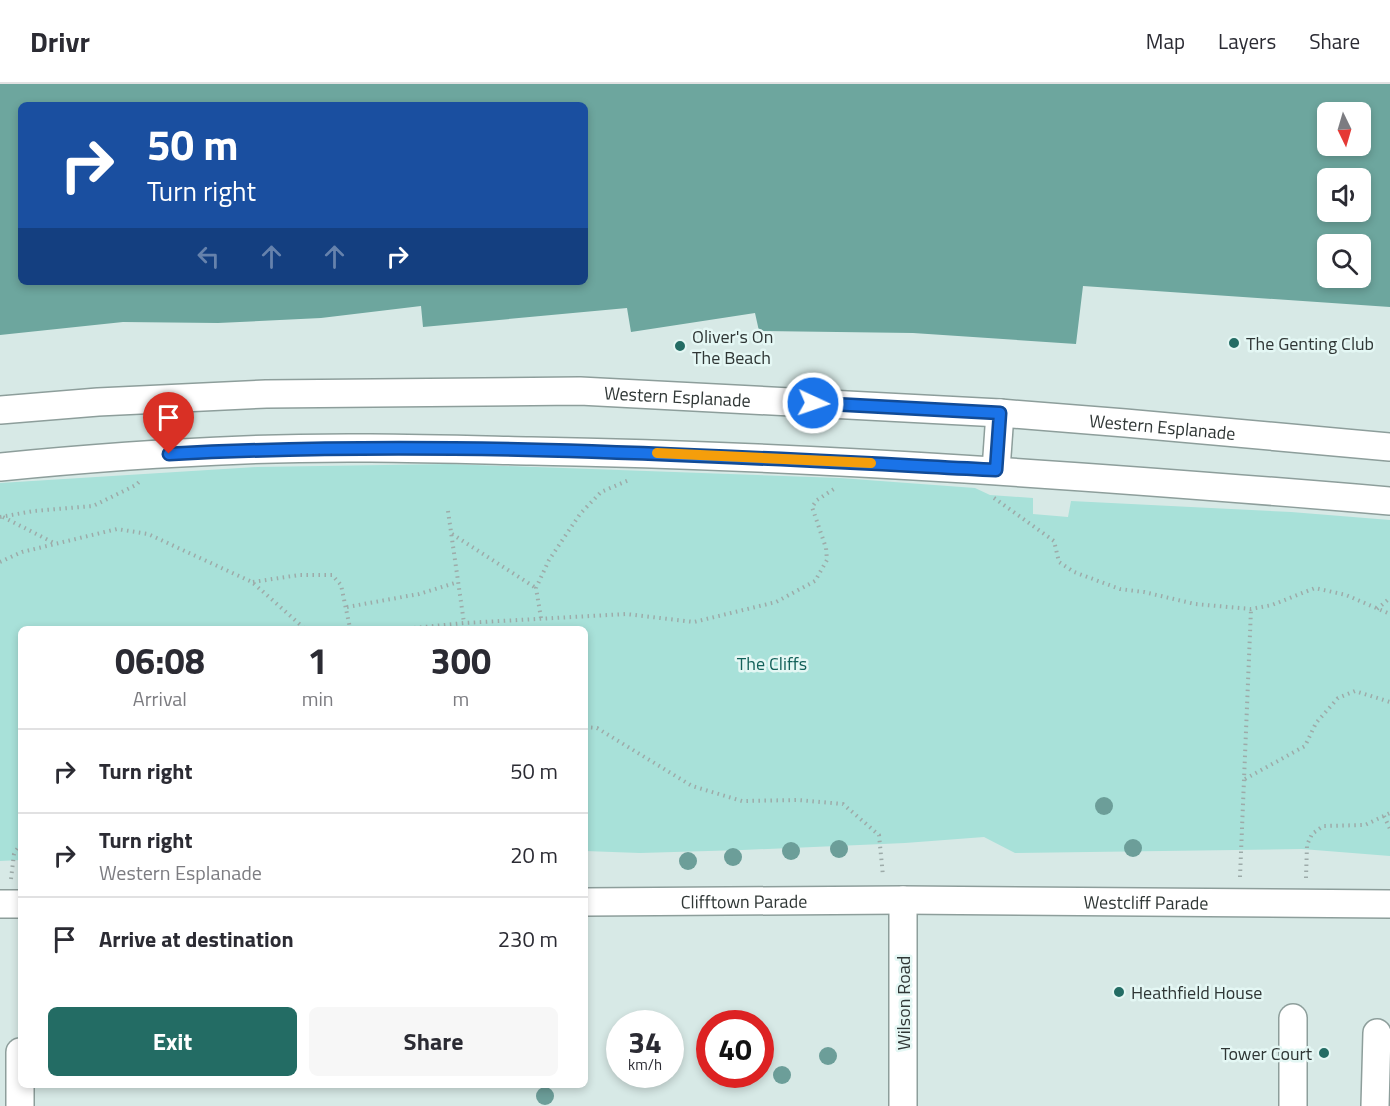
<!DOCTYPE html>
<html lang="en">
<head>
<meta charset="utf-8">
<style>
  :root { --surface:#fff; --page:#f7f7f7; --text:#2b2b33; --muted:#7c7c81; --line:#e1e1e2; --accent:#236c64 }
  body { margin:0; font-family:"Titillium Web",sans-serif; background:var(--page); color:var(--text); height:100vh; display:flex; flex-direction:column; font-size:22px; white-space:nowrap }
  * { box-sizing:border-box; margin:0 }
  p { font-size:20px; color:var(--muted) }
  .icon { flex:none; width:33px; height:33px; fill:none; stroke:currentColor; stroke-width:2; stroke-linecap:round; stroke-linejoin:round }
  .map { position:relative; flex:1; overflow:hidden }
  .panel { position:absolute; left:18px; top:542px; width:570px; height:462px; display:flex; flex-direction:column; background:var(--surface); border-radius:9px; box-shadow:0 3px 9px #0003 }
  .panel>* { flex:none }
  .guide { position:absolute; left:18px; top:18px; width:570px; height:183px; border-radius:9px; box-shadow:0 3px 9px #0003; background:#1a4fa0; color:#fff; overflow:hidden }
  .needle { width:39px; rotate:175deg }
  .buttons { position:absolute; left:1317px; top:18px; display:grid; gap:12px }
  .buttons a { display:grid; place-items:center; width:54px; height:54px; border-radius:9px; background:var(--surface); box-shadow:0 3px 9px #0003; font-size:30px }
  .speed { position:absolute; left:606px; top:926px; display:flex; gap:12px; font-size:30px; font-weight:700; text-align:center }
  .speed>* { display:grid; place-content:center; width:78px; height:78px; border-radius:50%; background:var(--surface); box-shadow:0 3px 9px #0003; line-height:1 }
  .speed small { font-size:15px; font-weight:400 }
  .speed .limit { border:9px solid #d22; background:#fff; color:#111 }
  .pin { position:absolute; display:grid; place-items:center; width:51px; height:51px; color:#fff; margin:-62px -26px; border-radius:50% 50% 50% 0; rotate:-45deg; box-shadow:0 0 6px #0007 }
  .pin .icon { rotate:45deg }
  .me { position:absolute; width:66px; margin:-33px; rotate:93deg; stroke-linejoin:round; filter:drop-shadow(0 0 4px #0008) }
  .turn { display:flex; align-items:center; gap:21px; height:126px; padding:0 30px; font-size:27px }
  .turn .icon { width:78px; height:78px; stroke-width:2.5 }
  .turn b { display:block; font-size:42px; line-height:51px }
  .lanes { display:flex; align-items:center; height:57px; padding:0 30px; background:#0003; justify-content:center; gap:30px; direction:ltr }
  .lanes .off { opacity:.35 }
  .eta { display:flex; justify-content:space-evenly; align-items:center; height:102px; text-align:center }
  .eta b { font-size:36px; font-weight:700; line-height:42px }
  .cta { display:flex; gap:12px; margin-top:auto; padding:12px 30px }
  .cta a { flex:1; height:69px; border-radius:9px; background:var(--accent); color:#fff; font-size:24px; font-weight:700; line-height:69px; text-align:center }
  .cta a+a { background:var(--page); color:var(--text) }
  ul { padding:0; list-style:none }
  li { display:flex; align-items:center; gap:18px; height:84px; padding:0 30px; border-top:2px solid var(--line) }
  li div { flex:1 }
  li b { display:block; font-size:22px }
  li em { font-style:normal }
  header { display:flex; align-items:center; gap:36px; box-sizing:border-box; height:84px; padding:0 30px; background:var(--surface); border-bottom:2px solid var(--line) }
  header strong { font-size:28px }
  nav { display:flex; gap:33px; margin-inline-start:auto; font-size:21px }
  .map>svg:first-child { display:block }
</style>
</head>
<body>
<header>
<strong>Drivr</strong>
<nav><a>Map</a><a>Layers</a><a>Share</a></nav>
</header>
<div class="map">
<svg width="1390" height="1022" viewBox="0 0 1390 1022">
  <rect width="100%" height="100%" fill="#d7e9e6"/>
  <polygon fill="#a8e1d9" points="449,380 840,394 975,404 990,411 1033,414 1033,430 1068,433 1071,417 1291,428 1390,436 1390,772 1302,765 1015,769 984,753 905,759 742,766 640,769 585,767 585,544 21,544 21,776 0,777 0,399 257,383"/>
  <path fill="#6da69e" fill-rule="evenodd" d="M0 0H1390V223L1083 202 1076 260 913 249 759 247 755 229 631 248 627 224 423 243 421 222 321 234 218 239 123 238 0 251ZM21 21H585V198H21ZM1328 28H1360V62H1328ZM1328 94H1360V128H1328ZM1328 160H1360V194H1328Z"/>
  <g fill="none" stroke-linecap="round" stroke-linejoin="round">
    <g stroke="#8d9e9b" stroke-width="30">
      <g id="minor">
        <path id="s1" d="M0 326 98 318 266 310 580 307 1000 329 1125 339 1390 363"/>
        <path d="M0 383C81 375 163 369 244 366 340 362 436 365 531 367 818 372 1104 393 1390 417"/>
        <polyline points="996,386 1000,329"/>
        <polyline points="903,816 903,1022"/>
        <path id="s2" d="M585 818 903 816 1390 820"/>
        <polyline points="0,820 21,820"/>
        <polyline points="20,1022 20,968"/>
        <polyline points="1293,1022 1293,934"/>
        <polyline points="1375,1022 1377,949"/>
      </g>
    </g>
    <g stroke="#9daba9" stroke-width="4" stroke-dasharray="1.5 4.5" stroke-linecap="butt">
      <polyline points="994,414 1054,457 1059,478 1074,488 1120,505 1144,508 1195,520 1251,525 1272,521 1315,504 1346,511 1390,530"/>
      <polyline points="448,427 464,539"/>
      <polyline points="0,433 34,427 93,422 136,401 140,397"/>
      <polyline points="3,433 54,459"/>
      <polyline points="452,450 536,504"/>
      <polyline points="0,478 22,468 117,445 148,450 252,498 304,544"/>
      <polyline points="253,498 299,491 332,491 341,501 350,544"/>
      <polyline points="347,523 419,510 458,498"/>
      <polyline points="1377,525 1390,514"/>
      <polyline points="541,534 536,504 549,476 580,430 601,408 629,396"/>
      <polyline points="414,544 464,539 626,530 694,538 776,518 815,497 827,476 826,464 812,423 817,416 837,403"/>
      <polyline points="585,643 597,644 692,702 742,717 798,716 843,720 879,751 883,792"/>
      <polyline points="1245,695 1305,662 1316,639 1338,614 1355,607 1390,618"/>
      <polyline points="1384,732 1390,745"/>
      <polyline points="1240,793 1251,525"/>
      <polyline points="1306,794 1307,761 1312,750 1323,742 1365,741 1390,729"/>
      <polyline points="11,795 14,770 21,759"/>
    </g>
    <use href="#minor" stroke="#fff" stroke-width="27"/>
  </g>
  <g fill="#6c9e99">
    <circle cx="1104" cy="722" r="9"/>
    <circle cx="1133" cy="764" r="9"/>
    <circle cx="839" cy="765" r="9"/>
    <circle cx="791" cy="767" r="9"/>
    <circle cx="733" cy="773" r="9"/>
    <circle cx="688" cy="777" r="9"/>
    <circle cx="828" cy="972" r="9"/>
    <circle cx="782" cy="991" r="9"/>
    <circle cx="545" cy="1012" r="9"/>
  </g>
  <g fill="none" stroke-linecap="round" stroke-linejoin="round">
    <g stroke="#114b97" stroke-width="15">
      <path id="route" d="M169 370C445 355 721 372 996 386L1000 329 813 319"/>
    </g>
    <use href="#route" stroke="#1a73e8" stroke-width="10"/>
    <polyline stroke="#f59e0b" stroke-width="10" points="657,369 871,379"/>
  </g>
  <g fill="#236c64" stroke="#e4f7f4" stroke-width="2">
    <circle cx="1234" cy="259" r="6"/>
    <circle cx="680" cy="262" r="6"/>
    <circle cx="1119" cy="908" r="6"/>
    <circle cx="1324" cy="969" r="6"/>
  </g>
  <g text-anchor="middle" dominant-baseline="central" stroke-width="5" stroke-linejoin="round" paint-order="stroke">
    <g font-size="18" fill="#2f3635" stroke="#e4f7f4" text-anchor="start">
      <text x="692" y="252">Oliver's On<tspan x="692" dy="21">The Beach</tspan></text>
      <text x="1246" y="259">The Genting Club</text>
      <text x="1131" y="908">Heathfield House</text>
      <text x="1312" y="969" text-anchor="end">Tower Court</text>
    </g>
    <g font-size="18" fill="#2f3635" stroke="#e4f7f4">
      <text stroke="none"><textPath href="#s1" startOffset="678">Western Esplanade</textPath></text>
      <text stroke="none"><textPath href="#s1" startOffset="1164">Western Esplanade</textPath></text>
      <text stroke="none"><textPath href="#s2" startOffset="159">Clifftown Parade</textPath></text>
      <text stroke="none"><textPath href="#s2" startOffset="561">Westcliff Parade</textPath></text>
      <text transform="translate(903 919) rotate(-90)">Wilson Road</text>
    </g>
    <g font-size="18" fill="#14615a" stroke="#e4f7f4">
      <text x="772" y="579">The Cliffs</text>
    </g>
  </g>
</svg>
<div class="buttons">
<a><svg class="needle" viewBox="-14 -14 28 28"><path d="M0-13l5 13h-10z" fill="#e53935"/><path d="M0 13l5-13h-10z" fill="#7c7c81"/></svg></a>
<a><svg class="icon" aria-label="sound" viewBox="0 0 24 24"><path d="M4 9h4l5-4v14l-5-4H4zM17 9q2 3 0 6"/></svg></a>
<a><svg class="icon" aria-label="search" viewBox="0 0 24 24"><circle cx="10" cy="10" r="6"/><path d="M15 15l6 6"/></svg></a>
</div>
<div class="speed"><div>34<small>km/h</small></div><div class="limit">40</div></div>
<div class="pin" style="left:169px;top:370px;background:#d93025"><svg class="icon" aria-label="arrive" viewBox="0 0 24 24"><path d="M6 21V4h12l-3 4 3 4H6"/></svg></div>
<svg class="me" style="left:813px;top:319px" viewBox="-20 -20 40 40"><circle r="17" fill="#1a73e8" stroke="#fff" stroke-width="3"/><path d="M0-11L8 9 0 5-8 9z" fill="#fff"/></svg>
<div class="guide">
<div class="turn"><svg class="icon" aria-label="right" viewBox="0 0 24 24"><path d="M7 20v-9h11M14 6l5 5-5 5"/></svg><div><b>50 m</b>Turn right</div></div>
<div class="lanes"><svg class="icon off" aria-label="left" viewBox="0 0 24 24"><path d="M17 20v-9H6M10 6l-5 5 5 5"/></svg><svg class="icon off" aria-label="ahead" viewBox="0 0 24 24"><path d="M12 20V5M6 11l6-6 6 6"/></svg><svg class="icon off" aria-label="ahead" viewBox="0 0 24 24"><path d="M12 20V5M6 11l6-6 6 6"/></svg><svg class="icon" aria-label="right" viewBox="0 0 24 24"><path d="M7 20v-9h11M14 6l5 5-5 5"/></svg></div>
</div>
<section class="panel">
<div class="eta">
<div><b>06:08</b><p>Arrival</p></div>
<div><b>1</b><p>min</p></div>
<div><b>300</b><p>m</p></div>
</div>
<ul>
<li><svg class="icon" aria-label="right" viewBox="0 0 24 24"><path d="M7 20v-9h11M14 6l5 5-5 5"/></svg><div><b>Turn right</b></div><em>50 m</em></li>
<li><svg class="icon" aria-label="right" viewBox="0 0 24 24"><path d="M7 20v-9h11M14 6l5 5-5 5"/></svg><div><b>Turn right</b><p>Western Esplanade</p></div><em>20 m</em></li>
<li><svg class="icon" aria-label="arrive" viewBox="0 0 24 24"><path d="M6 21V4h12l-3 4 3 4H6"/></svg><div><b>Arrive at destination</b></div><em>230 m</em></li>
</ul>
<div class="cta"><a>Exit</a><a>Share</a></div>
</section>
</div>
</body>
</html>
